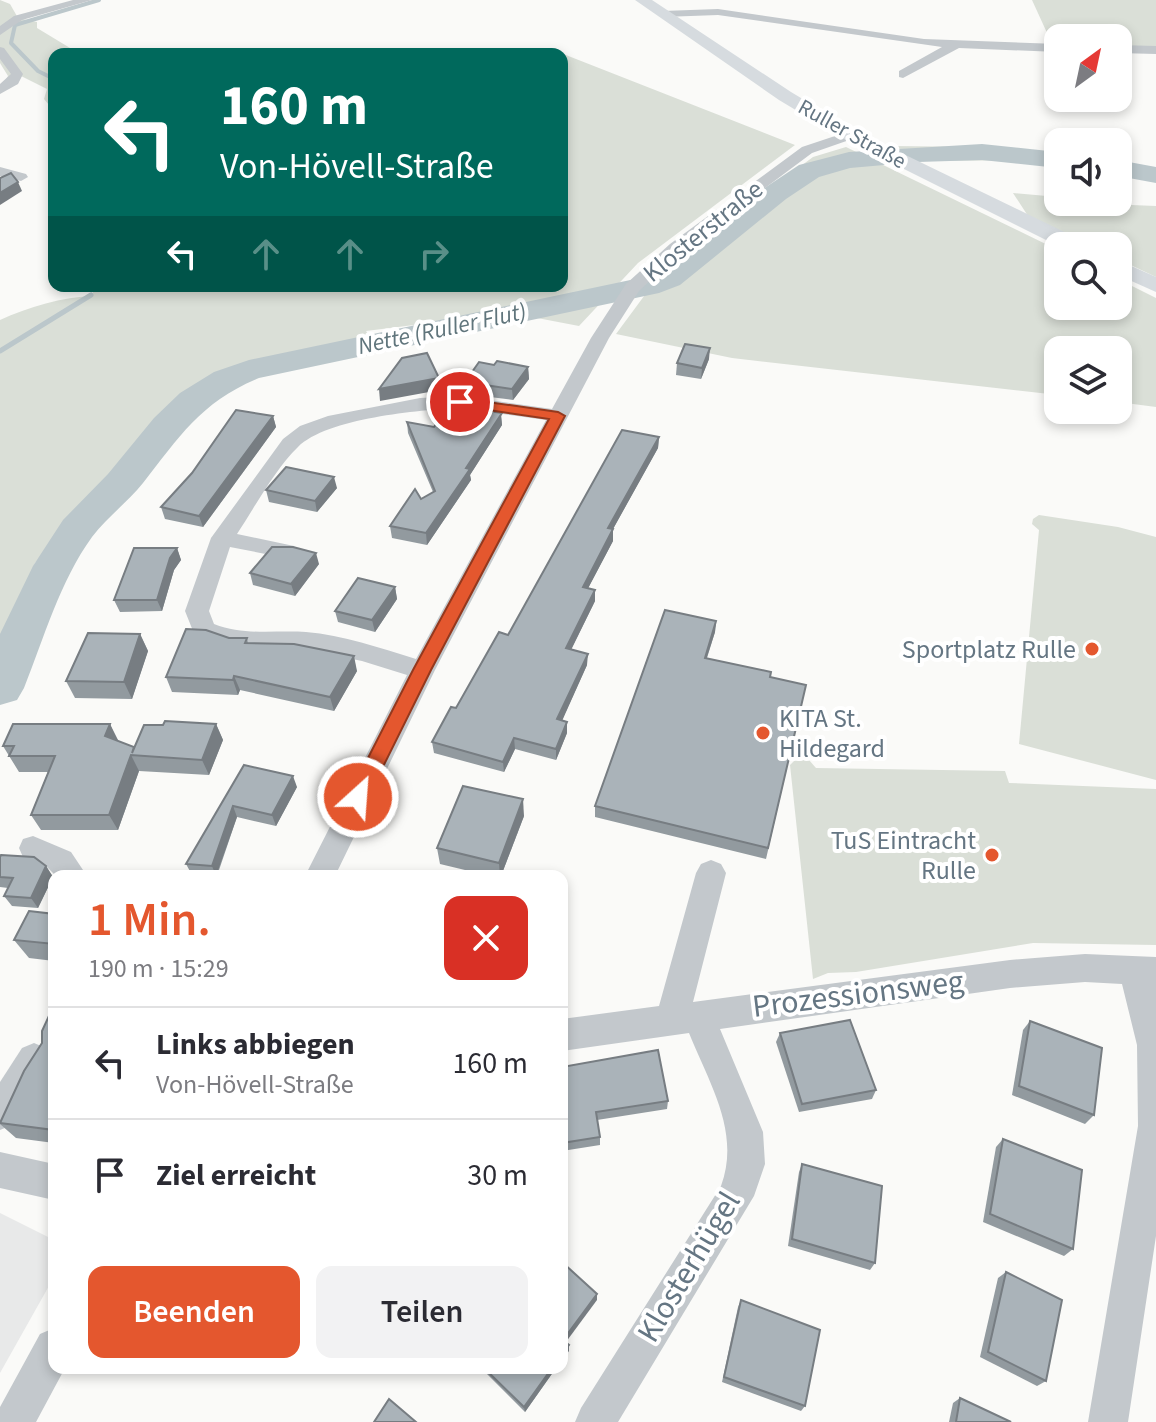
<!DOCTYPE html>
<html lang="de">
<head>
<meta charset="utf-8">
<style>
  :root { --surface:#fff; --page:#f2f2f3; --text:#2b2b33; --muted:#7c7c81; --line:#e1e1e2; --accent:#e4572e }
  body { margin:0; font-family:"Source Sans 3",sans-serif; background:var(--page); color:var(--text); height:100vh; display:flex; flex-direction:column; font-size:30px; white-space:nowrap }
  * { box-sizing:border-box; margin:0 }
  p { font-size:26px; color:var(--muted) }
  .icon { flex:none; width:44px; height:44px; fill:none; stroke:currentColor; stroke-width:2; stroke-linecap:round; stroke-linejoin:round }
  .map { position:relative; flex:1; overflow:hidden }
  .drawer { position:absolute; left:48px; top:870px; width:520px; height:504px; display:flex; flex-direction:column; background:var(--surface); border-radius:16px; box-shadow:0 4px 12px #0003 }
  .drawer>* { flex:none }
  .top-card { position:absolute; left:48px; top:48px; width:520px; height:244px; border-radius:16px; box-shadow:0 4px 12px #0003; background:#00695c; color:#fff; overflow:hidden }
  .needle { width:52px; rotate:33deg }
  .tools { position:absolute; left:1044px; top:24px; display:grid; gap:16px }
  .tools a { display:grid; place-items:center; width:88px; height:88px; border-radius:16px; background:var(--surface); box-shadow:0 4px 12px #0003; font-size:40px }
  .pin { position:absolute; display:grid; place-items:center; width:68px; height:68px; color:#fff; margin:-34px; border:4px solid #fff; border-radius:50%; box-shadow:0 2px 8px #0007 }
  .me { position:absolute; width:88px; margin:-44px; rotate:26deg; stroke-linejoin:round; filter:drop-shadow(0 0 6px #0008) }
  .turn { display:flex; align-items:center; gap:28px; height:168px; padding:0 40px; font-size:36px }
  .turn .icon { width:104px; height:104px; stroke-width:2.5 }
  .turn b { display:block; font-size:56px; line-height:68px }
  .lanes { display:flex; align-items:center; height:76px; padding:0 40px; background:#0003; justify-content:center; gap:40px; direction:ltr }
  .lanes .off { opacity:.35 }
  .round { display:grid; place-items:center; flex:none; width:84px; height:84px; border-radius:16px; background:var(--page) }
  .summary { display:flex; align-items:center; justify-content:space-between; height:136px; padding:0 40px }
  h1 { font-size:48px; font-weight:600; line-height:60px; color:var(--accent) }
  .action { display:flex; gap:16px; margin-top:auto; padding:16px 40px }
  .action a { flex:1; height:92px; border-radius:16px; background:var(--accent); color:#fff; font-size:32px; font-weight:600; line-height:92px; text-align:center }
  .action a+a { background:var(--page); color:var(--text) }
  ul { padding:0; list-style:none }
  li { display:flex; align-items:center; gap:24px; height:112px; padding:0 40px; border-top:2px solid var(--line) }
  li div { flex:1 }
  li b { display:block; font-size:30px }
  li em { font-style:normal }
  .map>svg:first-child { display:block }
</style>
</head>
<body>
<div class="map">
<svg width="1156" height="1422" viewBox="0 0 1156 1422">
  <rect width="100%" height="100%" fill="#fafaf8"/>
  <polygon fill="#e8e9e9" points="0,1213 54,1240 54,1277 0,1373"/>
  <g fill="#dadfd7">
    <polygon points="0,0 10,4 18,18 37,22 37,28 80,54 54,54 54,111 44,99 47,89 17,74 4,83 8,76 0,63"/>
    <polygon points="1032,0 1156,0 1156,48 1118,47 1118,38 1058,38 1058,46 1053,46"/>
    <path d="M548 48 795 145 638 263 579 326 511 313 366 331 374 343 249 370 216 382 183 406 125 480 58 535 35 563 0 682V320C28 307 63 297 93 296V286H562V54H517Z"/>
    <polygon points="891,146 989,147 1052,153 1058,154 1058,163 1032,160 925,161"/>
    <polygon points="846,147 1058,250 1058,306 1118,306 1118,279 1156,298 1156,407 1118,402 1118,350 1058,350 1058,395 732,358 616,334 667,265 813,157"/>
    <polygon points="1013,193 1058,197 1058,202 1156,206 1156,277 1118,259 1118,246 1091,246 1028,216"/>
    <polygon points="1039,515 1118,527 1156,537 1156,780 1019,744 1039,530 1032,524 1033,519"/>
    <polygon points="797,758 809,760 816,768 1005,771 1009,783 1156,789 1156,945 1033,943 856,972 828,973 813,979 790,765"/>
  </g>
  <g fill="none" stroke-linecap="round" stroke-linejoin="round">
    <polyline stroke="#bbc7cb" stroke-width="4" points="54,79 38,71 11,43 15,25 99,0"/>
    <polyline stroke="#bbc7cb" stroke-width="5" points="0,351 91,295"/>
    <g fill="#bbc7cb" fill-rule="evenodd">
      <path d="M982 144 1058 152V168L982 160 918 162 850 168 819 177 786 199 680 285 659 293 259 378C201 402 180 436 143 483 127 503 107 517 92 537 60 581 44 638 24 688L17 700 0 705V634L33 566 63 520 108 474 154 418 180 393 214 372 249 360 640 278 658 271 766 187 799 165 849 152Z"/>
      <polygon points="1118,160 1156,167 1156,183 1118,176"/>
    </g>
    <g fill="#c3c8cc" fill-rule="evenodd">
      <polygon points="73,0 92,0 22,20 0,35 0,26 14,16"/>
      <polygon points="718,9 924,39 1058,44 1058,52 959,48 903,78 899,77 899,71 942,47 718,15 663,17 657,14 663,11"/>
      <polygon points="1118,45 1156,46 1156,54 1118,53"/>
      <polygon points="0,47 4,48 23,74 18,84 0,94 0,84 11,74 0,59"/>
      <path d="M850 131 857 135 855 138 812 153 682 250 639 291 609 338 435 670 335 876H305L407 675 362 661 308 650H234L195 636 185 611 211 538 283 439 300 426 328 416 420 398 460 396 552 409 591 338 626 284 670 244 802 147ZM460 408 546 420 416 659C380 648 343 635 306 632 274 630 245 636 214 624L209 611 230 547 286 558 294 556 297 551 294 546 237 534C255 507 275 469 298 447 327 418 419 410 460 408Z"/>
      <polygon points="0,167 26,174 28,177 21,181 0,176"/>
      <polygon points="33,836 71,852 87,876 56,876 46,866 23,857 19,848 23,839"/>
      <path d="M711 860 721 864 726 873 693 1002 1010 960 1085 954 1156 957V1236L1128 1422H1088L1138 1126 1137 1045 1122 984 1085 982 1010 988 720 1029 763 1132 765 1164 754 1196 618 1422H575L581 1408 721 1186C741 1132 709 1083 689 1033L562 1051V1019L659 1006 696 873 701 864Z"/>
      <polygon points="34,1043 46,1048 51,1059 12,1125 0,1130 0,1082 22,1048"/>
      <polygon points="0,1152 54,1164 54,1200 0,1188"/>
      <polygon points="54,1328 54,1368 65,1368 36,1422 0,1422 0,1407 40,1334"/>
    </g>
    <g fill="#d6dbdf" fill-rule="evenodd">
      <polygon points="635,0 652,0 791,92 856,131 1083,241 1086,246 1058,246 844,139 779,100"/>
      <polygon points="1118,260 1156,277 1156,292 1118,275"/>
    </g>
  </g>
  <g fill="#929a9f">
    <polygon points="709,359 701,379 676,375 677,363"/>
    <polygon points="494,365 528,367 529,379 513,400 466,394 465,382"/>
    <polygon points="500,405 502,425 470,475 471,480 427,545 392,538 390,526 421,499 433,492 408,433 407,422 434,427"/>
    <polygon points="273,416 276,427 203,527 165,519 161,507"/>
    <polygon points="659,437 658,448 613,529 613,541 588,588 595,601 571,650 587,665 562,720 567,722 567,733 556,760 515,749 504,772 434,753 432,742 508,635"/>
    <polygon points="337,488 317,512 269,502 266,490"/>
    <polygon points="177,548 181,560 174,570 162,611 120,612 114,600"/>
    <polygon points="319,564 295,596 253,585 250,573"/>
    <polygon points="395,587 397,599 375,632 338,622 335,611"/>
    <polygon points="716,621 715,632 707,658 770,677 806,685 766,859 595,817 595,806"/>
    <polygon points="140,634 148,651 132,699 75,698 66,681"/>
    <polygon points="229,638 247,638 248,643 357,671 334,711 240,690 238,695 172,692 166,677"/>
    <polygon points="110,724 117,741 134,748 216,724 223,740 209,775 139,771 118,830 41,830 31,815 48,772 19,772 3,746"/>
    <polygon points="244,765 297,787 276,826 237,817 217,876 192,875 186,864"/>
    <polygon points="524,816 501,876 490,876 440,864 437,848"/>
    <polygon points="0,857 46,866 53,877 38,908 12,906 4,896 8,888 0,887"/>
    <polygon points="54,914 54,961 29,958 14,940"/>
    <polygon points="54,1005 54,1143 16,1138 0,1124 42,1043"/>
    <polygon points="1030,1021 1094,1115 1085,1124 1012,1095 1023,1030"/>
    <polygon points="780,1033 876,1090 872,1099 799,1112 776,1042"/>
    <polygon points="562,1067 668,1101 667,1109 597,1120 600,1137 600,1145 562,1151"/>
    <polygon points="1003,1139 1073,1249 1064,1256 983,1222 996,1147"/>
    <polygon points="802,1164 875,1263 870,1270 788,1246 799,1172"/>
    <polygon points="1006,1272 1046,1381 1037,1386 980,1357 998,1278"/>
    <polygon points="741,1300 805,1406 801,1411 722,1382 738,1307"/>
    <polygon points="481,1368 556,1368 525,1412"/>
    <polygon points="960,1398 1011,1422 949,1422 953,1403"/>
  </g>
  <g fill="#777d82">
    <polygon points="18,182 22,191 0,205 0,193"/>
    <polygon points="710,348 709,359 701,379 702,368"/>
    <polygon points="528,367 529,379 513,400 512,389"/>
    <polygon points="439,378 440,390 380,401 379,389"/>
    <polygon points="500,405 502,425 470,475 471,480 427,545 426,533 466,468 495,412"/>
    <polygon points="273,416 276,427 203,527 199,516"/>
    <polygon points="659,437 658,448 613,529 613,541 583,598 583,587 608,528"/>
    <polygon points="334,477 337,488 317,512 315,501"/>
    <polygon points="177,548 181,560 174,570 162,611 157,600 170,558"/>
    <polygon points="316,553 319,564 295,596 291,584"/>
    <polygon points="395,587 397,599 375,632 372,620"/>
    <polygon points="595,590 595,601 566,660 566,648"/>
    <polygon points="716,621 715,632 703,669 705,658"/>
    <polygon points="140,634 148,651 132,699 124,682"/>
    <polygon points="588,654 587,665 558,730 557,719"/>
    <polygon points="354,656 357,671 334,711 330,697"/>
    <polygon points="234,676 240,690 238,695 233,680"/>
    <polygon points="567,722 567,733 556,760 556,749"/>
    <polygon points="110,724 118,740 113,752 105,736"/>
    <polygon points="216,724 223,740 209,775 202,760"/>
    <polygon points="514,738 515,749 504,772 503,762"/>
    <polygon points="131,755 139,771 118,830 109,815"/>
    <polygon points="293,776 297,787 276,826 272,815"/>
    <polygon points="523,799 524,816 501,876 500,876 499,863"/>
    <polygon points="233,806 237,817 216,876 212,866"/>
    <polygon points="46,866 53,877 38,908 31,898"/>
    <polygon points="597,1294 597,1300 563,1346 563,1340"/>
    <polygon points="569,1345 569,1351 562,1360 562,1354"/>
    <polygon points="552,1368 556,1368 525,1412 524,1407"/>
  </g>
  <g fill="#aab3b9" stroke="#777d82" stroke-width="2">
    <polygon points="11,173 18,182 0,193 0,178"/>
    <polygon points="685,344 710,348 702,368 677,363"/>
    <polygon points="427,353 439,378 379,389 402,358"/>
    <polygon points="497,361 528,367 512,389 465,382 479,362 494,365"/>
    <polygon points="453,400 500,405 495,412 502,413 466,468 470,469 426,533 390,526 415,489 421,499 435,491 407,422 434,427"/>
    <polygon points="236,410 273,416 199,516 161,507 192,473"/>
    <polygon points="622,430 659,437 608,528 613,529 583,587 595,590 566,648 588,654 557,719 567,722 556,749 514,738 503,762 432,742 451,707 456,708 499,632 508,635"/>
    <polygon points="286,467 334,477 315,501 266,490"/>
    <polygon points="272,547 293,547 316,553 291,584 250,573"/>
    <polygon points="134,548 177,548 170,558 157,600 114,600"/>
    <polygon points="358,578 395,587 372,620 335,611"/>
    <polygon points="665,610 716,621 705,658 771,672 770,677 806,685 768,848 595,806"/>
    <polygon points="186,629 206,630 229,638 247,638 245,643 294,644 354,656 330,697 234,676 233,680 166,677"/>
    <polygon points="88,633 140,634 124,682 66,681"/>
    <polygon points="165,721 216,724 202,760 131,755 109,815 31,815 55,756 9,756 14,746 3,746 13,724 110,724 105,736 134,747 132,753 144,725 163,725"/>
    <polygon points="244,765 293,776 272,815 233,806 212,866 186,864"/>
    <polygon points="463,786 523,799 499,863 437,848"/>
    <polygon points="1,855 34,857 46,866 31,898 4,896 13,878 0,877 0,857"/>
    <polygon points="29,911 54,914 54,944 14,940"/>
    <polygon points="54,1005 54,1130 0,1123 24,1071 42,1043 42,1031"/>
    <polygon points="850,1020 876,1090 802,1104 780,1033"/>
    <polygon points="1030,1021 1102,1048 1094,1115 1019,1086"/>
    <polygon points="658,1050 668,1101 596,1112 600,1137 562,1143 562,1067"/>
    <polygon points="1003,1139 1082,1170 1073,1249 990,1214"/>
    <polygon points="802,1164 882,1186 875,1263 792,1239"/>
    <polygon points="562,1262 597,1294 563,1340 569,1345 562,1354"/>
    <polygon points="1006,1272 1062,1300 1046,1381 988,1352"/>
    <polygon points="741,1300 820,1330 805,1406 724,1377"/>
    <polygon points="484,1368 552,1368 524,1407"/>
    <polygon points="960,1398 1011,1422 956,1422"/>
    <polygon points="389,1399 416,1422 374,1422"/>
  </g>
  <polygon fill="#e4572e" stroke="#94391e" stroke-width="2" points="460,398 558,412 565,416 431,670 365,803 351,803 348,797 413,670 549,419 455,405 453,402"/>
  <g fill="#e4572e" stroke="#fff" stroke-width="3">
    <circle cx="1092" cy="649" r="8"/>
    <circle cx="763" cy="733" r="8"/>
    <circle cx="992" cy="855" r="8"/>
  </g>
  <g text-anchor="middle" dominant-baseline="central" stroke-width="8" stroke-linejoin="round" paint-order="stroke">
    <g font-size="22" fill="#657683" stroke="#fff">
      <text transform="translate(852 134) rotate(29)">Ruller Straße</text>
    </g>
    <g font-size="24" font-style="italic" fill="#60757c" stroke="#fff">
      <text transform="translate(442 329) rotate(-12)">Nette (Ruller Flut)</text>
    </g>
    <g font-size="26" fill="#657683" stroke="#fff">
      <text transform="translate(703 231) rotate(-39)">Klosterstraße</text>
    </g>
    <g font-size="26" fill="#657683" stroke="#fff" text-anchor="end">
      <text x="1076" y="649">Sportplatz Rulle</text>
      <text x="779" y="718" text-anchor="start">KITA St.<tspan x="779" dy="30">Hildegard</tspan></text>
      <text x="976" y="840">TuS Eintracht<tspan x="976" dy="30">Rulle</tspan></text>
    </g>
    <g font-size="32" fill="#657683" stroke="#fff">
      <text transform="translate(858 994) rotate(-7)">Prozessionsweg</text>
      <text transform="translate(689 1267) rotate(-59)">Klosterhügel</text>
    </g>
  </g>
</svg>
<div class="tools">
<a><svg class="needle" viewBox="-14 -14 28 28"><path d="M0-13l5 13h-10z" fill="#e53935"/><path d="M0 13l5-13h-10z" fill="#7c7c81"/></svg></a>
<a><svg class="icon" aria-label="sound" viewBox="0 0 24 24"><path d="M4 9h4l5-4v14l-5-4H4zM17 9q2 3 0 6"/></svg></a>
<a><svg class="icon" aria-label="search" viewBox="0 0 24 24"><circle cx="10" cy="10" r="6"/><path d="M15 15l6 6"/></svg></a>
<a><svg class="icon" aria-label="layers" viewBox="0 0 24 24"><path d="M12 4l9 5-9 5-9-5zM3 14l9 5 9-5"/></svg></a>
</div>
<div class="pin" style="left:460px;top:402px;background:#d93025"><svg class="icon" aria-label="arrive" viewBox="0 0 24 24"><path d="M6 21V4h12l-3 4 3 4H6"/></svg></div>
<svg class="me" style="left:358px;top:797px" viewBox="-20 -20 40 40"><circle r="17" fill="#e4572e" stroke="#fff" stroke-width="3"/><path d="M0-11L8 9 0 5-8 9z" fill="#fff"/></svg>
<div class="top-card">
<div class="turn"><svg class="icon" aria-label="left" viewBox="0 0 24 24"><path d="M17 20v-9H6M10 6l-5 5 5 5"/></svg><div><b>160 m</b>Von-Hövell-Straße</div></div>
<div class="lanes"><svg class="icon" aria-label="left" viewBox="0 0 24 24"><path d="M17 20v-9H6M10 6l-5 5 5 5"/></svg><svg class="icon off" aria-label="ahead" viewBox="0 0 24 24"><path d="M12 20V5M6 11l6-6 6 6"/></svg><svg class="icon off" aria-label="ahead" viewBox="0 0 24 24"><path d="M12 20V5M6 11l6-6 6 6"/></svg><svg class="icon off" aria-label="right" viewBox="0 0 24 24"><path d="M7 20v-9h11M14 6l5 5-5 5"/></svg></div>
</div>
<section class="drawer">
<div class="summary"><div><h1>1 Min.</h1><p>190 m · 15:29</p></div><a class="round" style="background:#d93025;color:#fff"><svg class="icon" aria-label="close" viewBox="0 0 24 24"><path d="M6 6l12 12M18 6L6 18"/></svg></a></div>
<ul>
<li><svg class="icon" aria-label="left" viewBox="0 0 24 24"><path d="M17 20v-9H6M10 6l-5 5 5 5"/></svg><div><b>Links abbiegen</b><p>Von-Hövell-Straße</p></div><em>160 m</em></li>
<li><svg class="icon" aria-label="arrive" viewBox="0 0 24 24"><path d="M6 21V4h12l-3 4 3 4H6"/></svg><div><b>Ziel erreicht</b></div><em>30 m</em></li>
</ul>
<div class="action"><a>Beenden</a><a>Teilen</a></div>
</section>
</div>
</body>
</html>
